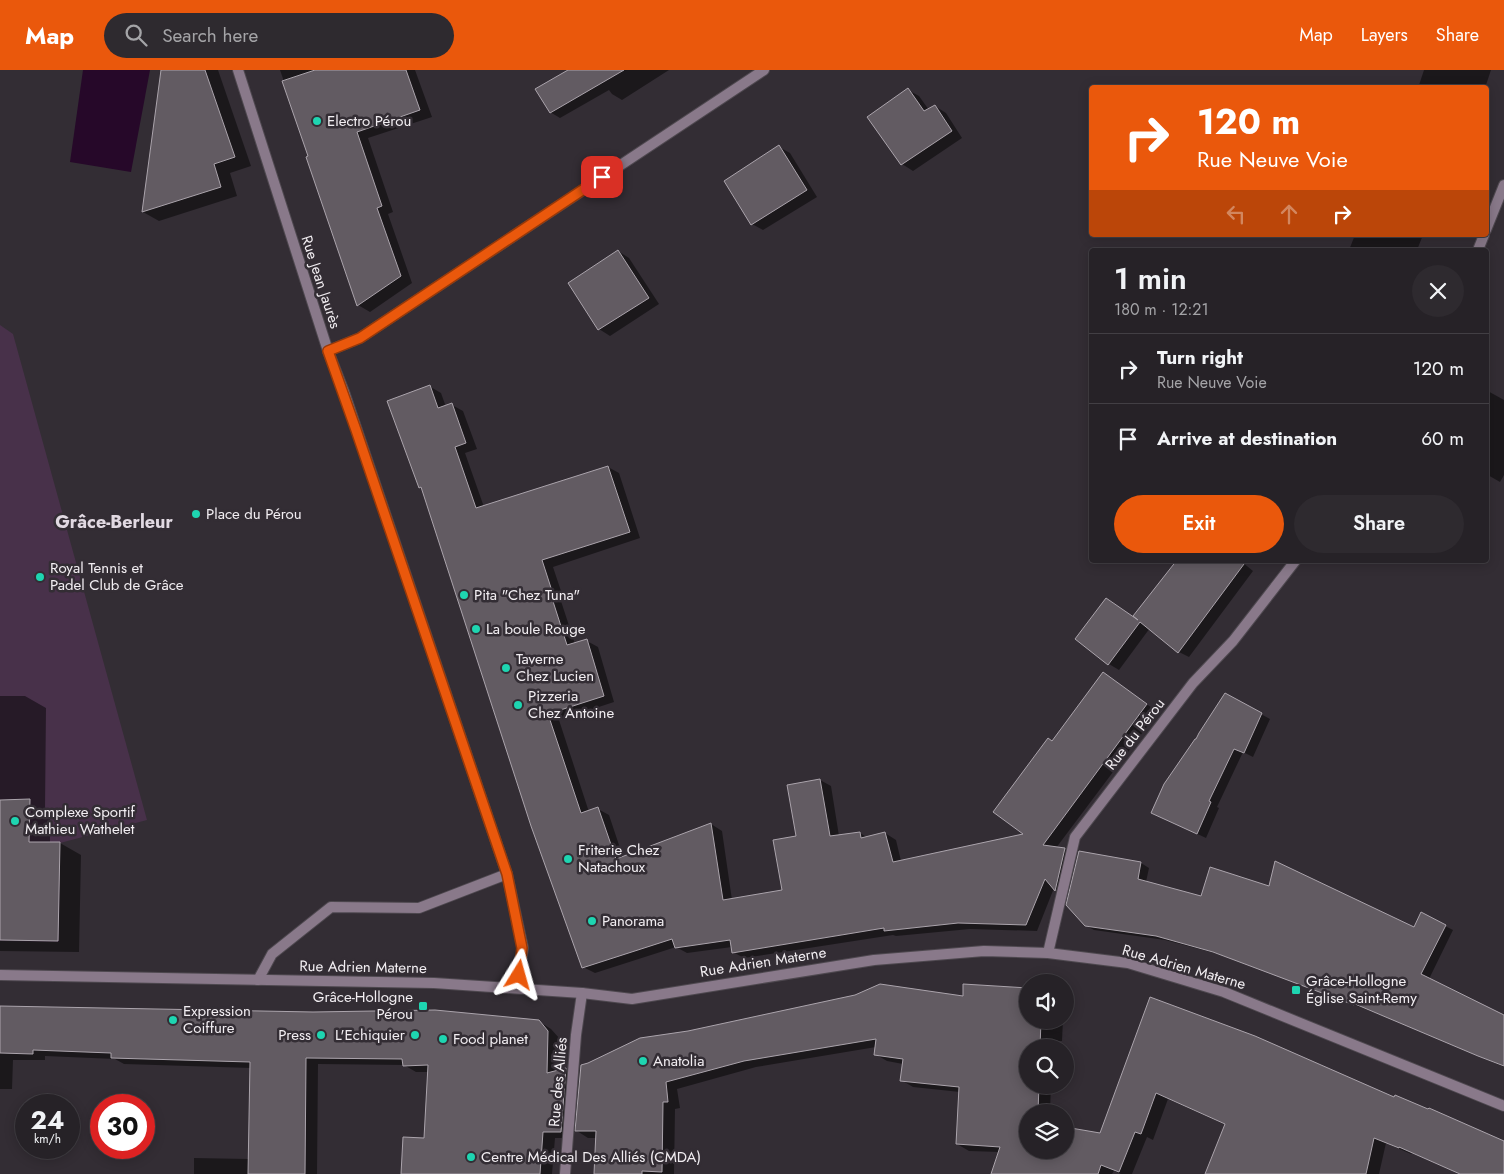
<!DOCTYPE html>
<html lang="en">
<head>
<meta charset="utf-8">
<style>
  :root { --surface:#262227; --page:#2e2a2f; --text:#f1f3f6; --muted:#a4a4a7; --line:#423f44; --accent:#ea580c }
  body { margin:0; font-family:Jost,sans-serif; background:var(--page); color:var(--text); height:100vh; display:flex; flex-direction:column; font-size:19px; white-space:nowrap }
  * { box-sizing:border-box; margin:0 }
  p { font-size:16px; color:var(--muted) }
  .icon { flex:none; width:28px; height:28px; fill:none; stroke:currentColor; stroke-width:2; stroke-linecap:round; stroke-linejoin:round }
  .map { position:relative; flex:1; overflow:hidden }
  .side { position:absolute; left:1089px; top:178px; width:400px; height:315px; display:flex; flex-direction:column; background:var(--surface); border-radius:5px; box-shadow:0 2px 12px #0003,0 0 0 1px var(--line) }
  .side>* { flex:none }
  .hud { position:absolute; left:1089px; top:15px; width:400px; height:152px; border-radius:5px; box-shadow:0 2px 12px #0003,0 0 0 1px var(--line); background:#ea580c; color:#fff; overflow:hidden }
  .controls { position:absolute; left:1019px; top:904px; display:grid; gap:10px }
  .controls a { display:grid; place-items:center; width:55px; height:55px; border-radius:50%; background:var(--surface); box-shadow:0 2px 12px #0003,0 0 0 1px var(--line); font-size:25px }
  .speed { position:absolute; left:15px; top:1024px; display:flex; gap:10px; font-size:25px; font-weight:700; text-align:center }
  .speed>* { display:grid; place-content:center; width:65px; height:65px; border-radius:50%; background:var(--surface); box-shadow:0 2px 12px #0003,0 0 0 1px var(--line); line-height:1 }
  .speed small { font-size:12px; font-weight:400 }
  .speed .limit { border:8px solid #d22; background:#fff; color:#111 }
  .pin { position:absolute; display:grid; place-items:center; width:42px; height:42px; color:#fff; margin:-21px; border-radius:10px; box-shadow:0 2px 8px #0006 }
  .me { position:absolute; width:55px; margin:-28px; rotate:8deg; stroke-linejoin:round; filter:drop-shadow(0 0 4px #0008) }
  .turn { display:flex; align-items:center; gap:18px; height:105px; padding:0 25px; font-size:22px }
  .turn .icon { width:65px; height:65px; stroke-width:2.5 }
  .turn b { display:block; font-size:35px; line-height:42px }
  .lanes { display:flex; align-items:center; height:48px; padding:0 25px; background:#0003; justify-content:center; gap:25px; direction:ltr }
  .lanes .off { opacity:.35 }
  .round { display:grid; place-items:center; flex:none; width:52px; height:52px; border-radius:26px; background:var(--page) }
  .head { display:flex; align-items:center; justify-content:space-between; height:85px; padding:0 25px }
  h1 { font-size:30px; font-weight:600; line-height:38px }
  .cta { display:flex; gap:10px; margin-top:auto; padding:10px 25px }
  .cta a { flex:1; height:58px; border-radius:30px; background:var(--accent); color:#fff; font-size:20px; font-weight:600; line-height:58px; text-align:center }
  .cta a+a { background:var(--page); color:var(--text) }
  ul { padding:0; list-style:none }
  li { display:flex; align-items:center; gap:15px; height:70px; padding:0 25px; border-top:1px solid var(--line) }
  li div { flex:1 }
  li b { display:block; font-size:19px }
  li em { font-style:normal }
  header { display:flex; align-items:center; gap:30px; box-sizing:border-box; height:70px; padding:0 25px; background:var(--accent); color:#fff }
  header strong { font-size:24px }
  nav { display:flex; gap:28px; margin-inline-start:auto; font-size:18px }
  .search { width:350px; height:45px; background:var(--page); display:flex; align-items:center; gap:12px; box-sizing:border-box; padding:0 18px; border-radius:28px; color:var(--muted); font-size:19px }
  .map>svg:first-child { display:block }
</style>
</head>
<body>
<header>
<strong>Map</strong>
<div class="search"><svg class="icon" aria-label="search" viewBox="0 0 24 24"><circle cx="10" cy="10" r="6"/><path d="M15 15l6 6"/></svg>Search here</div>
<nav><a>Map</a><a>Layers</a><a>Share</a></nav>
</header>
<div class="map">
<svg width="1504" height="1104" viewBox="0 0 1504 1104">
  <rect width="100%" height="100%" fill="#332d34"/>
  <polygon fill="#48314a" points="0,255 13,264 147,750 60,773 59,872 0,871"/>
  <polygon fill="#260829" points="83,0 150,0 131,102 70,92"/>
  <g fill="#0007">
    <polygon points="162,0 218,0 251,96 230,103 237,126 159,151 143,142"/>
    <polygon points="280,0 415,0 432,47 368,68 393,142 388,144 412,213 370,242 358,235 308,88 310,87"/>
    <polygon points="571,0 669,0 622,30 612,24 609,20 560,48 550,42"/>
    <polygon points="1424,0 1491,0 1485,18 1418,18"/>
    <polygon points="908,20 919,26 929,40 935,36 946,43 962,68 913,101 902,94 869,47"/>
    <polygon points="779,77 790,83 817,127 763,160 752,154"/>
    <polygon points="1355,165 1423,165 1417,180 1349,180"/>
    <polygon points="618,181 629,188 659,234 610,266 599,259 569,213"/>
    <polygon points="429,316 441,323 446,337 452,335 463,341 477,379 465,383 484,437 608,397 619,403 640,468 553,497 563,527 560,528 575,574 587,571 598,577 614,632 559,650 589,742 598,739 609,745 623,787 711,754 722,761 732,830 783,821 797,767 820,710 831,716 839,766 860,763 868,768 885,763 896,770 901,791 1026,765 1053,672 1103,604 1158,642 1056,778 1065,780 1076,786 1066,826 1054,818 1037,861 970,859 896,866 893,865 744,888 733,882 732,877 687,883 676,877 595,903 583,897 423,419 420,417"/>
    <polygon points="1486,320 1504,330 1504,405 1500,412 1486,404"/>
    <polygon points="1177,490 1243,490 1242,492 1253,501 1189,587 1179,582 1150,558 1119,600 1109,594 1076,569 1134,547 1178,491"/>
    <polygon points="1226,625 1270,649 1253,687 1243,682 1217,737 1219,738 1206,768 1153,743"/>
    <polygon points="0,626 25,626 46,638 45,740 50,743 50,774 60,773 81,785 79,882 0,881"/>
    <polygon points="1141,793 1149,798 1146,812 1202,828 1269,818 1414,859 1445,856 1453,860 1429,909 1502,945 1504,943 1504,997 1397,951 1222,885 1165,870 1094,860 1085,855"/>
    <polygon points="1151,929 1504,1073 1504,1104 1460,1104 1412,1083 1411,1084 1386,1073 1379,1104 1206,1104 1226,1055 1168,1029 1153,1070 1147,1067 1132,1104 1121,1104 1114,1101 1112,1104 992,1104 1000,1082 969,1081 957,1074 960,1022 913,1017 901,1010 903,994 887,991 875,984 876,977 756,997 677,1019 680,1038 675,1039 674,1104 594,1104 597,1068 588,1068 577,1061 582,996 1028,950 1063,950 1062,971 1052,971 1052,978 1028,978 1028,1015 1051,1015 1050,1042 1028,1042 1028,1080 1065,1080 1065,1059 1101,1064"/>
    <polygon points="0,938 538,951 551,959 560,969 559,1001 566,1000 578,1007 573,1068 555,1068 552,1104 402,1104 425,1069 429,1002 416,1002 404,995 318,994 317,1104 194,1104 194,1088 249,1089 251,998 124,994 115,989 45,986 45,990 13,990 12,1019 0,1019"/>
  </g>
  <g fill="#625b62" stroke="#aba4ac">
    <polygon points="161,0 205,0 235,87 214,94 221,117 142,142"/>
    <polygon points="315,0 406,0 420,40 357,62 382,136 377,138 401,206 357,236 306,87 308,86 282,11"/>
    <polygon points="568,0 624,0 550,43 535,19"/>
    <polygon points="908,18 924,41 935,35 952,61 901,95 867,47"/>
    <polygon points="779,75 807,120 751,155 724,111"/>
    <polygon points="618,180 649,228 598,260 568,213"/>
    <polygon points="430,315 438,338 452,333 466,373 455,377 476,438 608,396 630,462 542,490 552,521 550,522 567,575 587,569 604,626 548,644 581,743 598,737 616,789 711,753 723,830 782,820 773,770 796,766 787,715 820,709 830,766 860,762 861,768 885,762 893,792 1023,764 993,742 1048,668 1052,671 1103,602 1147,634 1043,775 1065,778 1055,821 1045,809 1026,855 958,853 884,861 884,858 732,883 730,870 675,878 672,869 582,898 531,756 421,417 419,418 387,331"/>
    <polygon points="1177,490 1247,490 1178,583 1140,552 1108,595 1075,569 1106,528 1138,550 1133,546"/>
    <polygon points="1225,623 1262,643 1244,683 1234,679 1209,731 1211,732 1197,764 1151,743 1164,714 1195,669 1196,669 1199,663"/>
    <polygon points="30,729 29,772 60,772 58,871 0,870 0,730"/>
    <polygon points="1079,781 1141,792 1138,809 1201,826 1210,797 1269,816 1275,791 1414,857 1421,842 1446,855 1421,904 1504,945 1504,996 1478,986 1355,934 1354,935 1213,882 1156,866 1085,856 1066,835"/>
    <polygon points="880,914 963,926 963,914 1028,918 1028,950 1041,950 1040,978 1028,978 1028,1015 1039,1015 1038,1042 1028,1042 1028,1080 1065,1080 1065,1057 1100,1063 1150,927 1255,966 1394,1027 1395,1025 1428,1039 1429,1038 1504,1071 1504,1104 1460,1104 1399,1077 1399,1078 1374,1068 1366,1104 1205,1104 1225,1054 1156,1023 1141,1064 1135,1062 1119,1102 1101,1095 1098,1104 991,1104 1000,1077 956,1074 959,1017 900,1011 903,989 874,985 876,969 744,991 666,1012 668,1032 663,1032 662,1102 642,1101 642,1104 594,1104 596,1061 575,1061 581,995 588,993 640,968 688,961 855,925"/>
    <polygon points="0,936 313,942 435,940 539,950 548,961 547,1003 566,998 561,1062 543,1062 540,1104 401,1104 403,1067 424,1068 428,995 403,996 402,989 306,988 305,1104 248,1104 250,992 111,988 111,983 33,980 33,984 0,983"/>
  </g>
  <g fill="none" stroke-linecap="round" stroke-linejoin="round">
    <g stroke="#4e484f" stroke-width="12">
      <polyline id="lane" points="258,910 272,884 331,837 419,838 507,804"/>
    </g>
    <g stroke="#4e484f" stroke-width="12">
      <g id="street">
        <polyline points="238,0 328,281 344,322 507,804 523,878 517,918"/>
        <polyline points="1486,160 1504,115"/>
        <polyline points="1478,180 1484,165"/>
        <polyline points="328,281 360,268 764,0"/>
        <polyline points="1048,883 1075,767 1193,613 1233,571 1296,490"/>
        <polyline points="0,905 434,913 582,923 632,929 874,890 984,881 1048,883 1128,893 1224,922 1504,1036"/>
        <polyline points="565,1104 576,965 582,923"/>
      </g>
    </g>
    <use href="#lane" stroke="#89798a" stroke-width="10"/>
    <use href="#street" stroke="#89798a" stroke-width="10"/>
  </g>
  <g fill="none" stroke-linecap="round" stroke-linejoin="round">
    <g stroke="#983908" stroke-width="12">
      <polyline id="route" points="519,905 522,878 507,804 356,360 328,281 360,268 602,107"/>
    </g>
    <use href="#route" stroke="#ea580c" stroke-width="9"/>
  </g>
  <g fill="#1ed5b1" stroke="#332d34" stroke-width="2">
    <circle cx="317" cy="51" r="5"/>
    <circle cx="196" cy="444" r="5"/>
    <circle cx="40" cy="507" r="5"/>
    <circle cx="464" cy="525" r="5"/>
    <circle cx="476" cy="559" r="5"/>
    <circle cx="506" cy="598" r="5"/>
    <circle cx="518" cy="635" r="5"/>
    <circle cx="15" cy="751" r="5"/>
    <circle cx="568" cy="789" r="5"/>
    <circle cx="592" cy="851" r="5"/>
    <rect x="1291" y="915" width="10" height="10" rx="2.5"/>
    <rect x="418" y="931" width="10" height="10" rx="2.5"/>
    <circle cx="173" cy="950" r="5"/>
    <circle cx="321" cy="965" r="5"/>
    <circle cx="415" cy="965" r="5"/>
    <circle cx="443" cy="969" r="5"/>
    <circle cx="643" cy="991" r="5"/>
    <circle cx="471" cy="1087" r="5"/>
  </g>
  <g text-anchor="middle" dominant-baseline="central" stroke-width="5" stroke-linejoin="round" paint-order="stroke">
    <g font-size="15" fill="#f2eef2" stroke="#332d34" text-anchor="start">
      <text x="327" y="51">Electro Pérou</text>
      <text x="206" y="444">Place du Pérou</text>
      <text x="50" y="498">Royal Tennis et<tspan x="50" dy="17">Padel Club de Grâce</tspan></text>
      <text x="474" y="525">Pita "Chez Tuna"</text>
      <text x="486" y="559">La boule Rouge</text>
      <text x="516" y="589">Taverne<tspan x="516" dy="17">Chez Lucien</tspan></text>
      <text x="528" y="626">Pizzeria<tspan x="528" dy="17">Chez Antoine</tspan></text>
      <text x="25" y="742">Complexe Sportif<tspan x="25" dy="17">Mathieu Wathelet</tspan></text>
      <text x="578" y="780">Friterie Chez<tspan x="578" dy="17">Natachoux</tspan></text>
      <text x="602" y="851">Panorama</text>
      <text x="1306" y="911">Grâce-Hollogne<tspan x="1306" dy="17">Église Saint-Remy</tspan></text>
      <text x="413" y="927" text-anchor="end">Grâce-Hollogne<tspan x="413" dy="17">Pérou</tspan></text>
      <text x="183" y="941">Expression<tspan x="183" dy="17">Coiffure</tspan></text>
      <text x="311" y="965" text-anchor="end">Press</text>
      <text x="405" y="965" text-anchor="end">L'Echiquier</text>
      <text x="453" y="969">Food planet</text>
      <text x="653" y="991">Anatolia</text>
      <text x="481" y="1087">Centre Médical Des Alliés (CMDA)</text>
    </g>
    <g font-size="15" fill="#f2eef2" stroke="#332d34">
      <text transform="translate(321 212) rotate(72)">Rue Jean Jaurès</text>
      <text transform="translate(1135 664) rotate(-52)">Rue du Pérou</text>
      <text transform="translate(763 892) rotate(-9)">Rue Adrien Materne</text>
      <text transform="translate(363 897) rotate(1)">Rue Adrien Materne</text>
      <text transform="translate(1184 897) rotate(16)">Rue Adrien Materne</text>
      <text transform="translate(558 1012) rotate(-85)">Rue des Alliés</text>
    </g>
    <g font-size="18" font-weight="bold" fill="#e1d9e2" stroke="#332d34">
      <text x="114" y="452">Grâce-Berleur</text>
    </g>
  </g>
</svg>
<div class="controls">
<a><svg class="icon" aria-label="sound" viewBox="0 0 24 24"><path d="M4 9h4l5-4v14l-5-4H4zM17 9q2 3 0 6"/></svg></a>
<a><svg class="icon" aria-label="search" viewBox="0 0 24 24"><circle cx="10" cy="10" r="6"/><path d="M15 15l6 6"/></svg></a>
<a><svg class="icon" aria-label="layers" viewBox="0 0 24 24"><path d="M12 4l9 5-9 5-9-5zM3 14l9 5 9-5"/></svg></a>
</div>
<div class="speed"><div>24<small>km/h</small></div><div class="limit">30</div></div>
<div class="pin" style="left:602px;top:107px;background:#d93025"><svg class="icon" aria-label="arrive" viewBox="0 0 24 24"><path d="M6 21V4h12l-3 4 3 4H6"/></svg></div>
<svg class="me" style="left:519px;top:905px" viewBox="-20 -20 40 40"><path d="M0-17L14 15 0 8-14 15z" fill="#ea580c" stroke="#fff" stroke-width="4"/></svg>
<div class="hud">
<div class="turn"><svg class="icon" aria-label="right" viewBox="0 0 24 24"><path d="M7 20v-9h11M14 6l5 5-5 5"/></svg><div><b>120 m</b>Rue Neuve Voie</div></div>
<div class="lanes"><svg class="icon off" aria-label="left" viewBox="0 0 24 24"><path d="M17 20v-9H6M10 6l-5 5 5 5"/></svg><svg class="icon off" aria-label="ahead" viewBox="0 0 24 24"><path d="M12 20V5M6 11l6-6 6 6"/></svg><svg class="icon" aria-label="right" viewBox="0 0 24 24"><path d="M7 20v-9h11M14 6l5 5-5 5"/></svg></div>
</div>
<section class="side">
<div class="head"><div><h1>1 min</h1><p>180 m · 12:21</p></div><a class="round"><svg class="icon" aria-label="close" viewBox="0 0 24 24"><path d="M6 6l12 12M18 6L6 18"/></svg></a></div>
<ul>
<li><svg class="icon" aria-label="right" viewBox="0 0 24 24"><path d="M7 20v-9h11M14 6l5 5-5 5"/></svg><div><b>Turn right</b><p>Rue Neuve Voie</p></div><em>120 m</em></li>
<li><svg class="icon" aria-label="arrive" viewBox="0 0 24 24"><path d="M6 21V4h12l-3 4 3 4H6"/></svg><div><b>Arrive at destination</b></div><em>60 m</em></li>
</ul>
<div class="cta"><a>Exit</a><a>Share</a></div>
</section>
</div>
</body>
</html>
